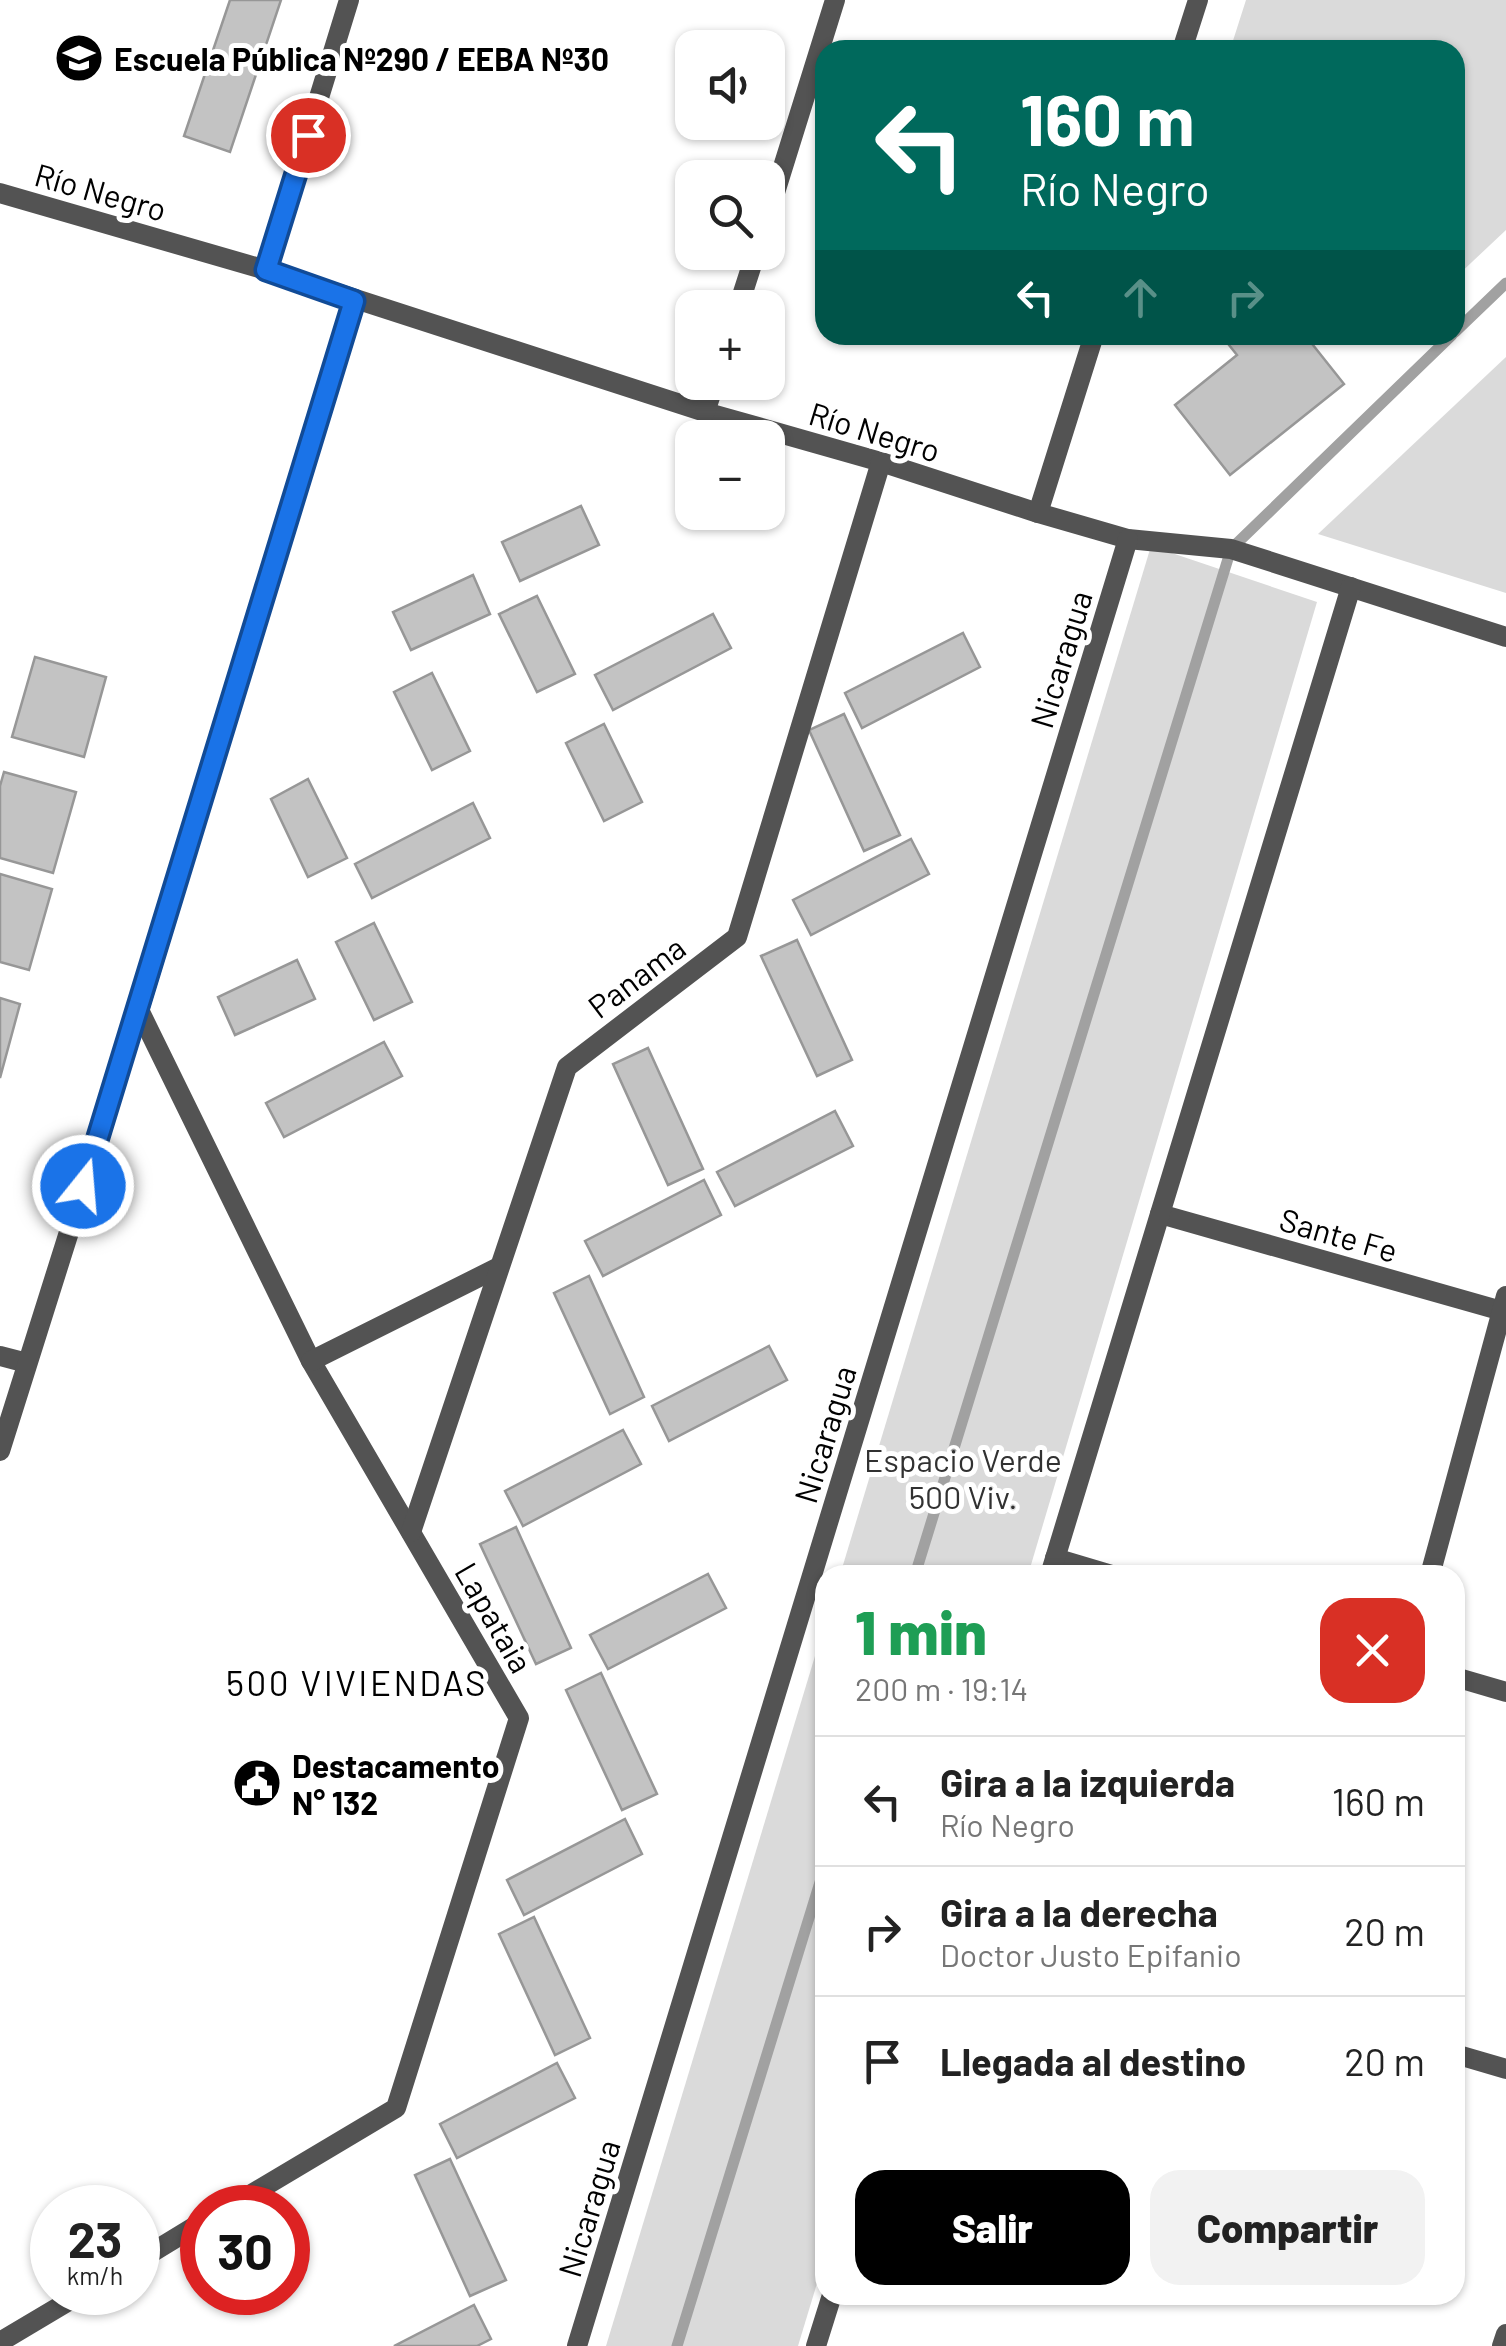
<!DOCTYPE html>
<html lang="es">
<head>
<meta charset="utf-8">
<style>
  :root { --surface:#fff; --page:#f2f2f2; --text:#222; --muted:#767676; --line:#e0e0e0; --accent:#000 }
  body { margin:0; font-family:Barlow,sans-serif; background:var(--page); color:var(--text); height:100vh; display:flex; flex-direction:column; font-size:38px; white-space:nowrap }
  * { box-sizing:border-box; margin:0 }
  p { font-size:32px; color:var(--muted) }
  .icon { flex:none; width:55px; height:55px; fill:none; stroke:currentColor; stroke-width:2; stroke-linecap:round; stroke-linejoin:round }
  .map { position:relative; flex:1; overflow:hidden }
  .drawer { position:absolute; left:815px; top:1565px; width:650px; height:740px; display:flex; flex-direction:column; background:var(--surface); border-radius:30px; box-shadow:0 2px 8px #0004 }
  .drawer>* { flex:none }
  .hud { position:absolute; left:815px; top:40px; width:650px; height:305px; border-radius:30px; box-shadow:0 2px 8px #0004; background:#00695c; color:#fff; overflow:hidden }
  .fabs { position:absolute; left:675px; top:30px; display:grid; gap:20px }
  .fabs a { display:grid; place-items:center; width:110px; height:110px; border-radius:20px; background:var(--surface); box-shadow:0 2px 8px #0004; font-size:50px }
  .speed { position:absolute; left:30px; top:2185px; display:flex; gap:20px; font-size:50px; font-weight:700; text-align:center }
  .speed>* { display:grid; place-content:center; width:130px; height:130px; border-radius:50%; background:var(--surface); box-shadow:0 2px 8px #0004; line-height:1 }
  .speed small { font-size:25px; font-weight:400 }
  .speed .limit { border:15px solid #d22; background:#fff; color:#111 }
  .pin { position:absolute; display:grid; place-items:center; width:85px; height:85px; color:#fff; margin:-42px; border:5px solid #fff; border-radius:50%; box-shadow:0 2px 10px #0007 }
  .me { position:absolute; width:110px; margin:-55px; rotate:17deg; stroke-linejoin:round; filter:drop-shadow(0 0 8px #0008) }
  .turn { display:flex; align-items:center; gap:35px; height:210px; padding:0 40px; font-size:45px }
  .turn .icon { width:130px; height:130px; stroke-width:2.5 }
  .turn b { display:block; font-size:70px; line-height:85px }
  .lanes { display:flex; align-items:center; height:95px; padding:0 40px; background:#0003; justify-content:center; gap:50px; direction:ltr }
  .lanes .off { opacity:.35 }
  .round { display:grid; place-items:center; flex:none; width:105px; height:105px; border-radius:30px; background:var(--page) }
  .overview { display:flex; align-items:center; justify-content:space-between; height:170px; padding:0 40px }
  h1 { font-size:60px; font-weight:800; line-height:75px; color:#1e9e55 }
  .cta { display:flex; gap:20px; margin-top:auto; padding:20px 40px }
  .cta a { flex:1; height:115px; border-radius:30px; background:var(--accent); color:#fff; font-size:40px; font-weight:800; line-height:115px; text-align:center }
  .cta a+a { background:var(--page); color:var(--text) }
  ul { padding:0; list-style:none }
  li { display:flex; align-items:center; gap:30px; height:130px; padding:0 40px; border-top:2px solid var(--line) }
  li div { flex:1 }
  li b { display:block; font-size:38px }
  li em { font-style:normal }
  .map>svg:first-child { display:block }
</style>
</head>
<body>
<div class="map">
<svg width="1506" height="2346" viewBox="0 0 1506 2346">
  <rect width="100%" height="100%" fill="#fff"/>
  <g fill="#dadada">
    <polygon points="1246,0 1506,0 1506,230 1455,278 1455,50 1230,50"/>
    <polygon points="1506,357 1506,593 1318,534"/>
    <polygon points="1151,546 1317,602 1028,1575 840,1575"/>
    <polygon points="825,1623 825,2257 798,2346 606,2346"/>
  </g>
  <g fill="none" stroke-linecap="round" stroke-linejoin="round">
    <g stroke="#a1a1a1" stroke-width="11">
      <polyline points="1455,332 1506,283"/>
      <polyline points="915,1575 1231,549 1452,335"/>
      <polyline points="677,2346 825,1866"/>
    </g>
  </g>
  <g fill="#c3c3c3" stroke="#979797" stroke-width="2.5">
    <polygon points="230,0 281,0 230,152 184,136"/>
    <polygon points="1221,335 1305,335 1344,384 1230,475 1175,405 1237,355"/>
    <polygon points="581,506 599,545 520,581 502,542"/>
    <polygon points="473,575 490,614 411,650 393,612"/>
    <polygon points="537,596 575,674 537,692 499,614"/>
    <polygon points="713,614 731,648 613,710 595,675"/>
    <polygon points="963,633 980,667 862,728 845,693"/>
    <polygon points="35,657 106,677 84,757 12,737"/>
    <polygon points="432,673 470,751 432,770 394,692"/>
    <polygon points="844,714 900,835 864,851 809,730"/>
    <polygon points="604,724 642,802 604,821 566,743"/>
    <polygon points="4,772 76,792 53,873 0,858 0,786"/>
    <polygon points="308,779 347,858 308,877 271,799"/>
    <polygon points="473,803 490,838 372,898 355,864"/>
    <polygon points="911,839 929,874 811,935 793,900"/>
    <polygon points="0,874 52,889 29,970 0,962"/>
    <polygon points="374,923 412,1002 374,1020 336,942"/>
    <polygon points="797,940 852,1060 817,1076 761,956"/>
    <polygon points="297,960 315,999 235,1035 218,997"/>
    <polygon points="0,998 20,1004 0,1078"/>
    <polygon points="384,1042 402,1076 284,1137 266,1103"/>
    <polygon points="648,1048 703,1169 668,1185 613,1064"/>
    <polygon points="835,1111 853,1146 735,1206 717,1172"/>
    <polygon points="704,1180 721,1215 603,1276 585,1241"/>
    <polygon points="589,1276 644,1397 610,1414 554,1293"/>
    <polygon points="769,1346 787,1380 669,1441 652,1406"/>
    <polygon points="623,1430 641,1464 523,1526 505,1491"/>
    <polygon points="516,1527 571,1648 536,1664 480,1544"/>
    <polygon points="708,1574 726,1608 608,1669 590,1635"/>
    <polygon points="601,1673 657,1794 622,1810 566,1690"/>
    <polygon points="625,1819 642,1854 524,1915 507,1880"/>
    <polygon points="534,1917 590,2038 555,2055 499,1934"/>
    <polygon points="557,2063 575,2098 457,2158 440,2124"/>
    <polygon points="450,2159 506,2280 470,2296 415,2175"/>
    <polygon points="474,2305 491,2339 477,2346 394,2346"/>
  </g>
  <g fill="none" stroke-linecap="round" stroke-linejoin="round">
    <g stroke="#535353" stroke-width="20">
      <polyline points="1182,50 1198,0"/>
      <polyline points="0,193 266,270 705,412 881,462 1038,513 1128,539 1231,549 1506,637"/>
      <polyline points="768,215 835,0"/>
      <polyline points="266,270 349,0"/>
      <polyline points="738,308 756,252"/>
      <polyline points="705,412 715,382"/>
      <polyline points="1038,513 1094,335"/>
      <polyline points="139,1010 311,1361 519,1718 396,2108 228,2208"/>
      <polyline points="1160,1214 1502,1311"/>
      <polyline points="0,1356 27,1363"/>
      <polyline points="311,1361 497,1268"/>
      <polyline points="0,1451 139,1010 354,301"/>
      <polyline points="411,1532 567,1067 737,937 881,462"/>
      <polyline points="1055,1558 1112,1575"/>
      <polyline points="1050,1575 1351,587"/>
      <polyline points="1430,1575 1506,1296"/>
      <polyline points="1455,1677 1506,1692"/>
      <polyline points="1455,2054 1506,2069"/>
      <polyline points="138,2261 202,2222"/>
      <polyline points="0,2342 84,2292"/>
      <polyline points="577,2346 1128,539"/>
      <polyline points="816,2346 832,2295"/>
      <polyline points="1502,2346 1506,2334"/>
    </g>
  </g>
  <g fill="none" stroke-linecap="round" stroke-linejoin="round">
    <g stroke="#114b97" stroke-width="25">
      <polyline id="route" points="83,1186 354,301 266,270 308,135"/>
    </g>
    <use href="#route" stroke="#1a73e8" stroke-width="18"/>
  </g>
  <defs>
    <g id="school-disc" transform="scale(2.5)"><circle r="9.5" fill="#000" stroke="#fff"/><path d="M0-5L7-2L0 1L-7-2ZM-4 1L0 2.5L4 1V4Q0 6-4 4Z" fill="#fff"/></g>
    <g id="civic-disc" transform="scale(2.5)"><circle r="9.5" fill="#000" stroke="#fff"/><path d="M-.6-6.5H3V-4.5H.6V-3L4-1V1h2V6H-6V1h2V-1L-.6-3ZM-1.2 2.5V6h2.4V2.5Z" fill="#fff"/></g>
  </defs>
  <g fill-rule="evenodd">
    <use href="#school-disc" x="79" y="58"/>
    <use href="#civic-disc" x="257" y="1783"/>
  </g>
  <g text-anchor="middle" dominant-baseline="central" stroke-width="10" stroke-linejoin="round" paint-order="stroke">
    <g font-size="32" font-weight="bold" fill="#000" stroke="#fff" text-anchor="start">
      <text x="114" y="58">Escuela Pública Nº290 / EEBA Nº30</text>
      <text x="292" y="1765">Destacamento<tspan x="292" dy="37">N° 132</tspan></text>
    </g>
    <g font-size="32" fill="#000" stroke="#fff">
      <text transform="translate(101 191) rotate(16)">Río Negro</text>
      <text transform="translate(875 431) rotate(17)">Río Negro</text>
      <text transform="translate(1060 659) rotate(-73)">Nicaragua</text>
      <text transform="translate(636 976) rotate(-37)">Panama</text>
      <text transform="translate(1339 1234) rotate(16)">Sante Fe</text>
      <text transform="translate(824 1434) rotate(-73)">Nicaragua</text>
      <text transform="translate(495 1617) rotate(60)">Lapataia</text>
      <text transform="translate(588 2208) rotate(-73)">Nicaragua</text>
    </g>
    <g font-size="32" fill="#313131" stroke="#fff">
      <text x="963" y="1459">Espacio Verde<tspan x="963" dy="37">500 Viv.</tspan></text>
    </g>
    <g font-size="35" letter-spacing="2.5" fill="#000" stroke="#fff">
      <text x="357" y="1682">500 VIVIENDAS</text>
    </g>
  </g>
</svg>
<div class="fabs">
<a><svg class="icon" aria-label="sound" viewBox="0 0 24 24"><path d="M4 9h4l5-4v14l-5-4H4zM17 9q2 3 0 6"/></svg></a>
<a><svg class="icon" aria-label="search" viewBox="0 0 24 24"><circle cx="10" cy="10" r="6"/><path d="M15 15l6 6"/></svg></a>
<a>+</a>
<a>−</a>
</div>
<div class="speed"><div>23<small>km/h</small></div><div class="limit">30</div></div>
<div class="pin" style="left:308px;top:135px;background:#d93025"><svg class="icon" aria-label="arrive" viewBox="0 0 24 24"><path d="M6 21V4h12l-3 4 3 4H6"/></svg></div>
<svg class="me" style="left:83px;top:1186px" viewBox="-20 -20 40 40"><circle r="17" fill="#1a73e8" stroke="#fff" stroke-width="3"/><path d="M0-11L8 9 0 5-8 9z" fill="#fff"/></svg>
<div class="hud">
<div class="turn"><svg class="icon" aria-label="left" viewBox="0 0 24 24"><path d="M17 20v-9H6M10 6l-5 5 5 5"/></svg><div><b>160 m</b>Río Negro</div></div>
<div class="lanes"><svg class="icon" aria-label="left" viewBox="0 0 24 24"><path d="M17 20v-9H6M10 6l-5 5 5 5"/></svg><svg class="icon off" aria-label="ahead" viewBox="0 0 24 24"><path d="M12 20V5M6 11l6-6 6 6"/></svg><svg class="icon off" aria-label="right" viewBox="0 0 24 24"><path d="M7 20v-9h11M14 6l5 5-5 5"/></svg></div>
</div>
<section class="drawer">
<div class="overview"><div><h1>1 min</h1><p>200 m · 19:14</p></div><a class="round" style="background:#d93025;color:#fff"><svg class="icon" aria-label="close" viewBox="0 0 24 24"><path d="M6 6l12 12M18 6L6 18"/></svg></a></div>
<ul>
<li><svg class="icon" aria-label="left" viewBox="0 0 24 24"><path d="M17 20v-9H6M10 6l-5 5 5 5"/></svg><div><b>Gira a la izquierda</b><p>Río Negro</p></div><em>160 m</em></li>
<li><svg class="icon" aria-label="right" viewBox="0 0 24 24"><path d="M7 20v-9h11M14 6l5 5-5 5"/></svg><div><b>Gira a la derecha</b><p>Doctor Justo Epifanio</p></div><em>20 m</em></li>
<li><svg class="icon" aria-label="arrive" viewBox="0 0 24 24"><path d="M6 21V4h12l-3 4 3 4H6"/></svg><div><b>Llegada al destino</b></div><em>20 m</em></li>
</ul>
<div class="cta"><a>Salir</a><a>Compartir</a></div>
</section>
</div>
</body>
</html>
